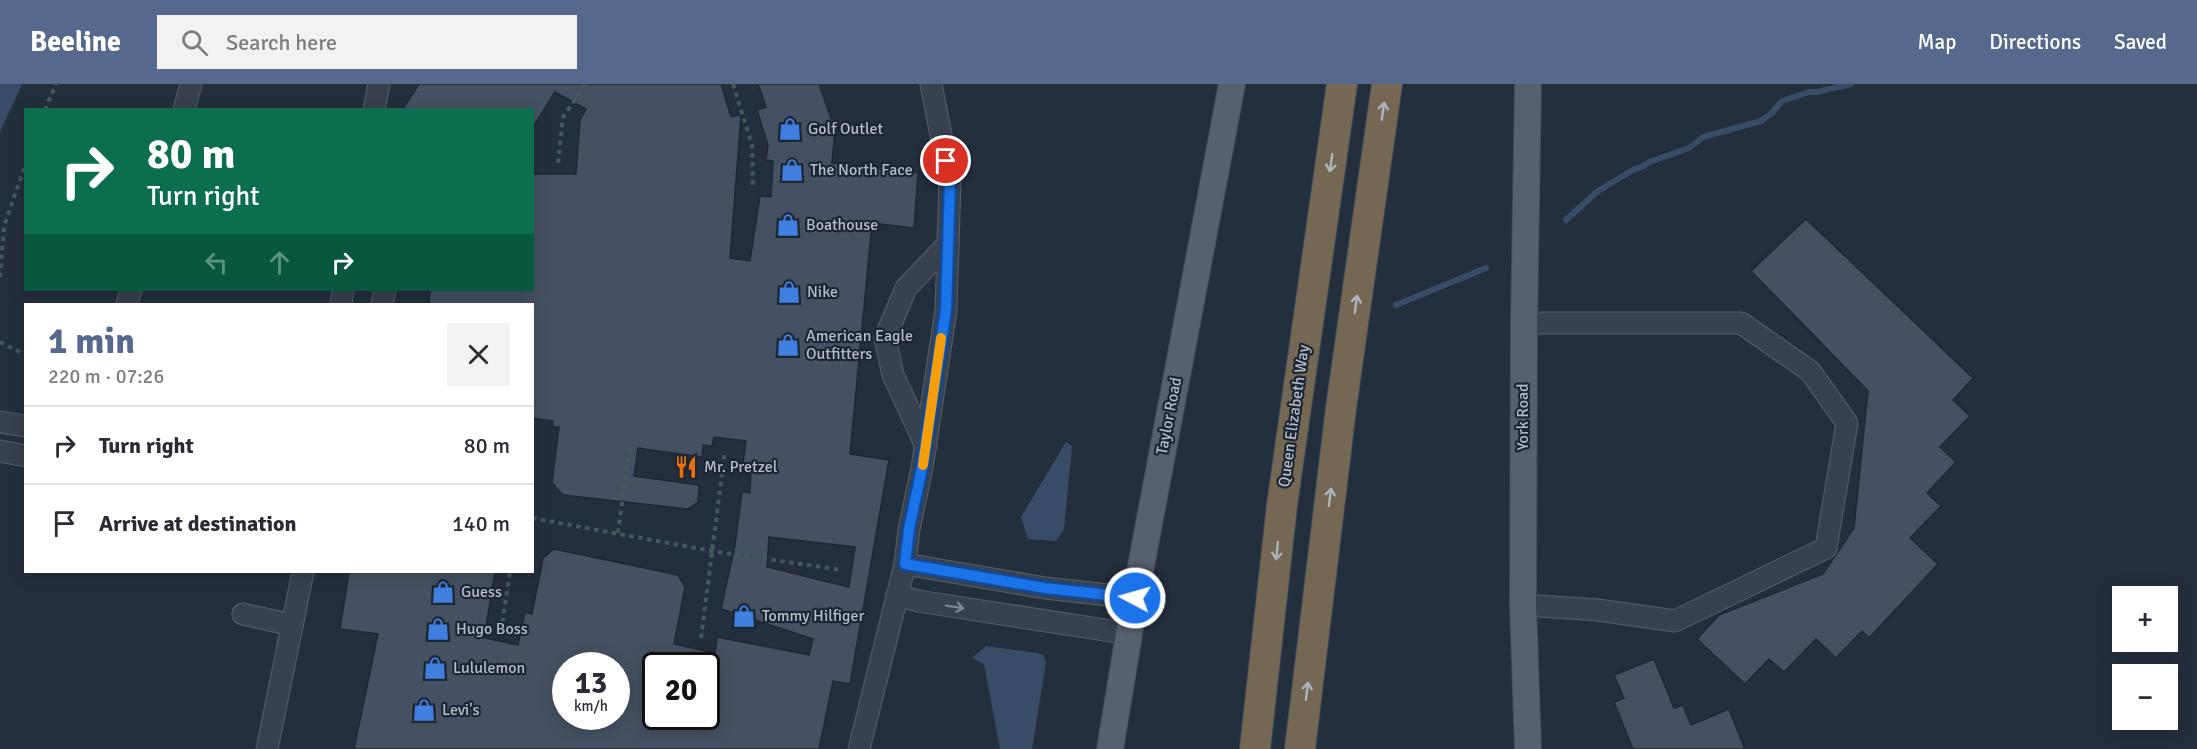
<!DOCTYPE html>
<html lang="en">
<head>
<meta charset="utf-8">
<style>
  :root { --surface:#fff; --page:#f2f2f3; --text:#2b2b33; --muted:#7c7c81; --line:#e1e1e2; --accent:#56698c }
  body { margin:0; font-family:Signika,sans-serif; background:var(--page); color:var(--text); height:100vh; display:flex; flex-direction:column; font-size:22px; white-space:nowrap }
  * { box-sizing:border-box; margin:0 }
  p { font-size:20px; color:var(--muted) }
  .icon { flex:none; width:33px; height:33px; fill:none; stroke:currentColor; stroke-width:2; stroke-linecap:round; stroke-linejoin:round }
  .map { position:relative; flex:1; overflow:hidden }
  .sheet { position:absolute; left:24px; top:219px; width:510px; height:270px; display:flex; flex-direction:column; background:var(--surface); border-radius:0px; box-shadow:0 3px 15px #0003 }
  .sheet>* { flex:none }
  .guide { position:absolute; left:24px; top:24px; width:510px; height:183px; border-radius:0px; box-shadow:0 3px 15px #0003; background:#0b6e4f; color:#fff; overflow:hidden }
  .controls { position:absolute; left:2112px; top:502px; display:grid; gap:12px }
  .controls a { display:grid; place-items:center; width:66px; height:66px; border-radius:0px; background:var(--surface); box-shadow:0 3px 15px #0003; font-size:30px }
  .speed { position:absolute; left:552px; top:568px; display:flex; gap:12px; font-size:30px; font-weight:700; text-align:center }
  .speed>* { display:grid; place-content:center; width:78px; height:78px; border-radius:50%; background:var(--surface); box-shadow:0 3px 15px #0003; line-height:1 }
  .speed small { font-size:15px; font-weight:400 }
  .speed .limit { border:3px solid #111; border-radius:9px; background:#fff; color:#111 }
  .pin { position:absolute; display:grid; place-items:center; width:51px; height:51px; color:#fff; margin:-26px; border:3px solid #fff; border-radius:50%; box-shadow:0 2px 6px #0007 }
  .me { position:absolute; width:66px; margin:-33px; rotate:276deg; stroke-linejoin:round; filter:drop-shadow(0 0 4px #0008) }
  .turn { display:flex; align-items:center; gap:21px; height:126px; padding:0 24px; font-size:27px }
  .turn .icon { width:78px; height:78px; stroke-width:2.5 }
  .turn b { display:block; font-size:42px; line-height:51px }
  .lanes { display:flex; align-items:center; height:57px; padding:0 24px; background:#0003; justify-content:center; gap:30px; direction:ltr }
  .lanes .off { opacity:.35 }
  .round { display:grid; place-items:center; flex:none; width:63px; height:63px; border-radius:0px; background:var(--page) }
  .head { display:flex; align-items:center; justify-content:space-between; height:102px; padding:0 24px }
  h1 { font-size:36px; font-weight:700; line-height:45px; color:var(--accent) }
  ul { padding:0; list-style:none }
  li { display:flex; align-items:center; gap:18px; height:78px; padding:0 24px; border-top:2px solid var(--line) }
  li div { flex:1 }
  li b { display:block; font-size:22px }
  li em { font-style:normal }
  header { display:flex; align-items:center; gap:36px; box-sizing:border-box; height:84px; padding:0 30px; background:var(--accent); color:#fff }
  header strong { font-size:28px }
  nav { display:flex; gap:33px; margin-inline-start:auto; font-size:21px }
  .search { width:420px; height:54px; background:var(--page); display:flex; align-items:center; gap:15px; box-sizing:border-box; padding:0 21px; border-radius:0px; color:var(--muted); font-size:22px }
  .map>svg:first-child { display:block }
</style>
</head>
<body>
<header>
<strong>Beeline</strong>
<div class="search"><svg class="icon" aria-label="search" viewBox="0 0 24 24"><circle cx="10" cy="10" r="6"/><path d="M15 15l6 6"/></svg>Search here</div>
<nav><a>Map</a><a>Directions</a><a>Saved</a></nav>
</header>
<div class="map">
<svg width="2197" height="665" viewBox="0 0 2197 665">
  <rect width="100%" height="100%" fill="#242f3e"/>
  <g fill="#394c67">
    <polygon points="0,0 22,0 0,48"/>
    <polygon points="1066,358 1072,362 1064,445 1056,457 1028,455 1021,433"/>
    <polygon points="986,562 1037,569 1043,571 1046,578 1032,665 1000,665 984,580 972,574"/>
  </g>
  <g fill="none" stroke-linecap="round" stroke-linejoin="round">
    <g stroke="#394c67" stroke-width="6">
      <polyline points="1566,136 1598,107 1633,86 1644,82 1649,78 1689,64 1703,53 1761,37 1771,30 1782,17 1809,8 1817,8 1851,0"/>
      <polyline points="1396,221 1486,184"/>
    </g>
  </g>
  <g fill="#455162" stroke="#1f2835" stroke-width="1.5" fill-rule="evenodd">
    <path d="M419 0H721L731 33 741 31 730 174 750 177 760 112 771 113 773 77 766 76 768 61 757 26 766 23 758 0H819L835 46 832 79 918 89 914 144 872 139 850 370 889 376 850 600 833 597 819 665H354L378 550 340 545 349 488H495L484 554 518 561 525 528 532 530 543 474 554 465 678 491 685 503 674 560 715 569 717 553 809 571 813 555 721 525 735 461 742 408 750 409 751 380 743 379 746 357 714 353 712 362 703 361 702 373 638 364 634 392 699 401 698 418 688 425 563 411 552 399 559 343H553V337L532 334V220H429L430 206H532V90H576L580 36 586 25 555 8 532 45V26H402ZM769 453 855 463 849 503 767 483ZM566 582H616V633H566ZM656 582H706V633H656Z"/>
    <polygon points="1806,135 1973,294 1953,316 1970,332 1940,363 1956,378 1927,409 1941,422 1910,454 1938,480 1869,554 1862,547 1836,574 1816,555 1784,588 1769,575 1745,600 1697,555 1719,531 1823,490 1854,444 1868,307 1751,187"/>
    <polygon points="1654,575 1674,624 1683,621 1691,641 1729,625 1745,665 1633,665 1614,618 1624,614 1614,591"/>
  </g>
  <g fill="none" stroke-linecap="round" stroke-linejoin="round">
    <g stroke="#565f6c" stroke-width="23">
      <g id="minor">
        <polyline points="184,26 191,0"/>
        <polyline points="374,26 379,0"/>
        <polyline points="127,220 131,206"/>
        <polyline points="341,220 343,206"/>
        <polyline points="382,220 385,206"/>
        <polyline points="0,338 26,342"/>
        <polyline points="926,362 893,291 885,254 906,204 948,160"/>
        <polyline points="0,367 26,372"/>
        <polyline points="905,480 1045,504 1135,514"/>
        <polyline points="897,511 918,517 1130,550"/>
        <polyline points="1523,521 1598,526 1675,537 1826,464 1847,339 1810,287 1741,239 1524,239"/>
        <polyline points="243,530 292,541"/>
        <polyline points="267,665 303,488"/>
        <polyline points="859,665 905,480 909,445 922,384 946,226 950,97 931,0"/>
      </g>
    </g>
    <g stroke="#414a57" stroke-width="28">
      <g id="major">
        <polyline points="1110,665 1135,514 1232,0"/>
        <polyline points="1528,665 1523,521 1524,239 1528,0"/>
      </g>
    </g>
    <g stroke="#434c59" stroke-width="32">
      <g id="highway">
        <polyline points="1255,665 1282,421 1342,0"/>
        <polyline points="1300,665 1341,324 1387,0"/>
      </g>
    </g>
    <g stroke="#44595c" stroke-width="4" stroke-dasharray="4.5 4.5" stroke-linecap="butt">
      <polyline points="733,0 752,61 753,105"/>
      <polyline points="45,26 56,0"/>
      <polyline points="558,79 563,33 586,0"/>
      <polyline points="0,193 4,142 26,79"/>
      <polyline points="0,258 26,271"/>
      <polyline points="532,434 712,467 842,486"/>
      <polyline points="618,449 630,359"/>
      <polyline points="501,547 510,488"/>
      <polyline points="701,554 725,367"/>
    </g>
    <use href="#minor" stroke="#38414e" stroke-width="21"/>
    <use href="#major" stroke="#56606e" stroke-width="26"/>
    <use href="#highway" stroke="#746855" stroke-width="30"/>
  </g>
  <defs><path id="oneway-shaft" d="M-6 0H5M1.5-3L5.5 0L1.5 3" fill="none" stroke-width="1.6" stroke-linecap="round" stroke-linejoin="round" transform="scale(1.5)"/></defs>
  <g stroke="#aeb4bd">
    <use href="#oneway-shaft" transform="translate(1383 27) rotate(-82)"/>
    <use href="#oneway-shaft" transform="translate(1331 79) rotate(98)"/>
    <use href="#oneway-shaft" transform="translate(1356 220) rotate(-82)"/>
    <use href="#oneway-shaft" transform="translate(1330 413) rotate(-83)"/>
    <use href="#oneway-shaft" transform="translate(1277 467) rotate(96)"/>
    <use href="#oneway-shaft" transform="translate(1307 607) rotate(-83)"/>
  </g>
  <use stroke="#7c8592" href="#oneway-shaft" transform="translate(955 523) rotate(9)"/>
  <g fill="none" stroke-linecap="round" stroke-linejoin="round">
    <g stroke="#114b97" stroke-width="15">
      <polyline id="route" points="946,77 950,97 946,226 922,384 909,445 905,480 1045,504 1135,514"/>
    </g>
    <use href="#route" stroke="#1a73e8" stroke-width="10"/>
    <polyline stroke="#f59e0b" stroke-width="10" points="923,381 941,254"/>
  </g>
  <defs>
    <g id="shop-bare" transform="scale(1.8)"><path d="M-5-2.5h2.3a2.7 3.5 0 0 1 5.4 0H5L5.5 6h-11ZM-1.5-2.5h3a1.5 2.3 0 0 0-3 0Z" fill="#3f7fe0" stroke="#1d2633" stroke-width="2.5" paint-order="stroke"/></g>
    <g id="restaurant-bare" transform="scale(1.8)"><path d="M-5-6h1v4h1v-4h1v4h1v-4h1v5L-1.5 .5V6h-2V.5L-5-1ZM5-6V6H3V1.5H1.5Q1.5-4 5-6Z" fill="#e8710a" stroke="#1d2633" stroke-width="2.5" paint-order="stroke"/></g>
  </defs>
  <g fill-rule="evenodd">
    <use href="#shop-bare" x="790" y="45"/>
    <use href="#shop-bare" x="792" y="86"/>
    <use href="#shop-bare" x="788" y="141"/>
    <use href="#shop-bare" x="789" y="208"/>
    <use href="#shop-bare" x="788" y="261"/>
    <use href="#restaurant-bare" x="686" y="383"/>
    <use href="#shop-bare" x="443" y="508"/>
    <use href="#shop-bare" x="744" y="532"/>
    <use href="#shop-bare" x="438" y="545"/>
    <use href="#shop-bare" x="435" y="584"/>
    <use href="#shop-bare" x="424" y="626"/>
  </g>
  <g text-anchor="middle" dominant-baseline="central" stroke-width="4.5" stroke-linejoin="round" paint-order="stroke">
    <g font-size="16" fill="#b4bcc9" stroke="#1d2633" text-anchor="start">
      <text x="808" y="45">Golf Outlet</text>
      <text x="810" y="86">The North Face</text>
      <text x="806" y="141">Boathouse</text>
      <text x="807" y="208">Nike</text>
      <text x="806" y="252">American Eagle<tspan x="806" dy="18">Outfitters</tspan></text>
      <text x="704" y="383">Mr. Pretzel</text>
      <text x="461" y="508">Guess</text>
      <text x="762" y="532">Tommy Hilfiger</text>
      <text x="456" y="545">Hugo Boss</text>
      <text x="453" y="584">Lululemon</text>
      <text x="442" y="626">Levi's</text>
    </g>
    <g font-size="16" fill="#b4bcc9" stroke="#1d2633">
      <text transform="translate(1169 332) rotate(-79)">Taylor Road</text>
      <text transform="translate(1294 332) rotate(-82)">Queen Elizabeth Way</text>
      <text transform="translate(1523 333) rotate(-90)">York Road</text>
    </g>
  </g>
</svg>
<div class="controls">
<a>+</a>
<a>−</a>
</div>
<div class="speed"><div>13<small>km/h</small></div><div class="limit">20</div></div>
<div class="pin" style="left:946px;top:77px;background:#d93025"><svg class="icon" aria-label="arrive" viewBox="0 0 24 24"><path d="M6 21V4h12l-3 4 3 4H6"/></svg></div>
<svg class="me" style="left:1135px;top:514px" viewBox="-20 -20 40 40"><circle r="17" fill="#1a73e8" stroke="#fff" stroke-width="3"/><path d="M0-11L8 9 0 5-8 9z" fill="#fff"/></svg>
<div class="guide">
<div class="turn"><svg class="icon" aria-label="right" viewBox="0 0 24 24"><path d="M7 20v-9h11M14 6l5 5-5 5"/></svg><div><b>80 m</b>Turn right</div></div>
<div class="lanes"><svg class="icon off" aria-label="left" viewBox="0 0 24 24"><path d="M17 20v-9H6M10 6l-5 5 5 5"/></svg><svg class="icon off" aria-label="ahead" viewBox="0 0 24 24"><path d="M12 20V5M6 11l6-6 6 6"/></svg><svg class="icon" aria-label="right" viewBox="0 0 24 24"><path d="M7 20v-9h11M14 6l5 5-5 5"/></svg></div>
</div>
<section class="sheet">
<div class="head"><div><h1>1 min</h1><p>220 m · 07:26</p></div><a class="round"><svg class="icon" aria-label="close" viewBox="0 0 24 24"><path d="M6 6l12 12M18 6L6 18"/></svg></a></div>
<ul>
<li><svg class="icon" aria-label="right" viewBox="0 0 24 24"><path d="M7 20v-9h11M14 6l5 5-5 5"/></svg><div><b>Turn right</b></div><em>80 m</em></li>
<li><svg class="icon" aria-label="arrive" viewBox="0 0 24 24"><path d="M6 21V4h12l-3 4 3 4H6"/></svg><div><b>Arrive at destination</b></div><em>140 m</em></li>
</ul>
</section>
</div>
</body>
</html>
